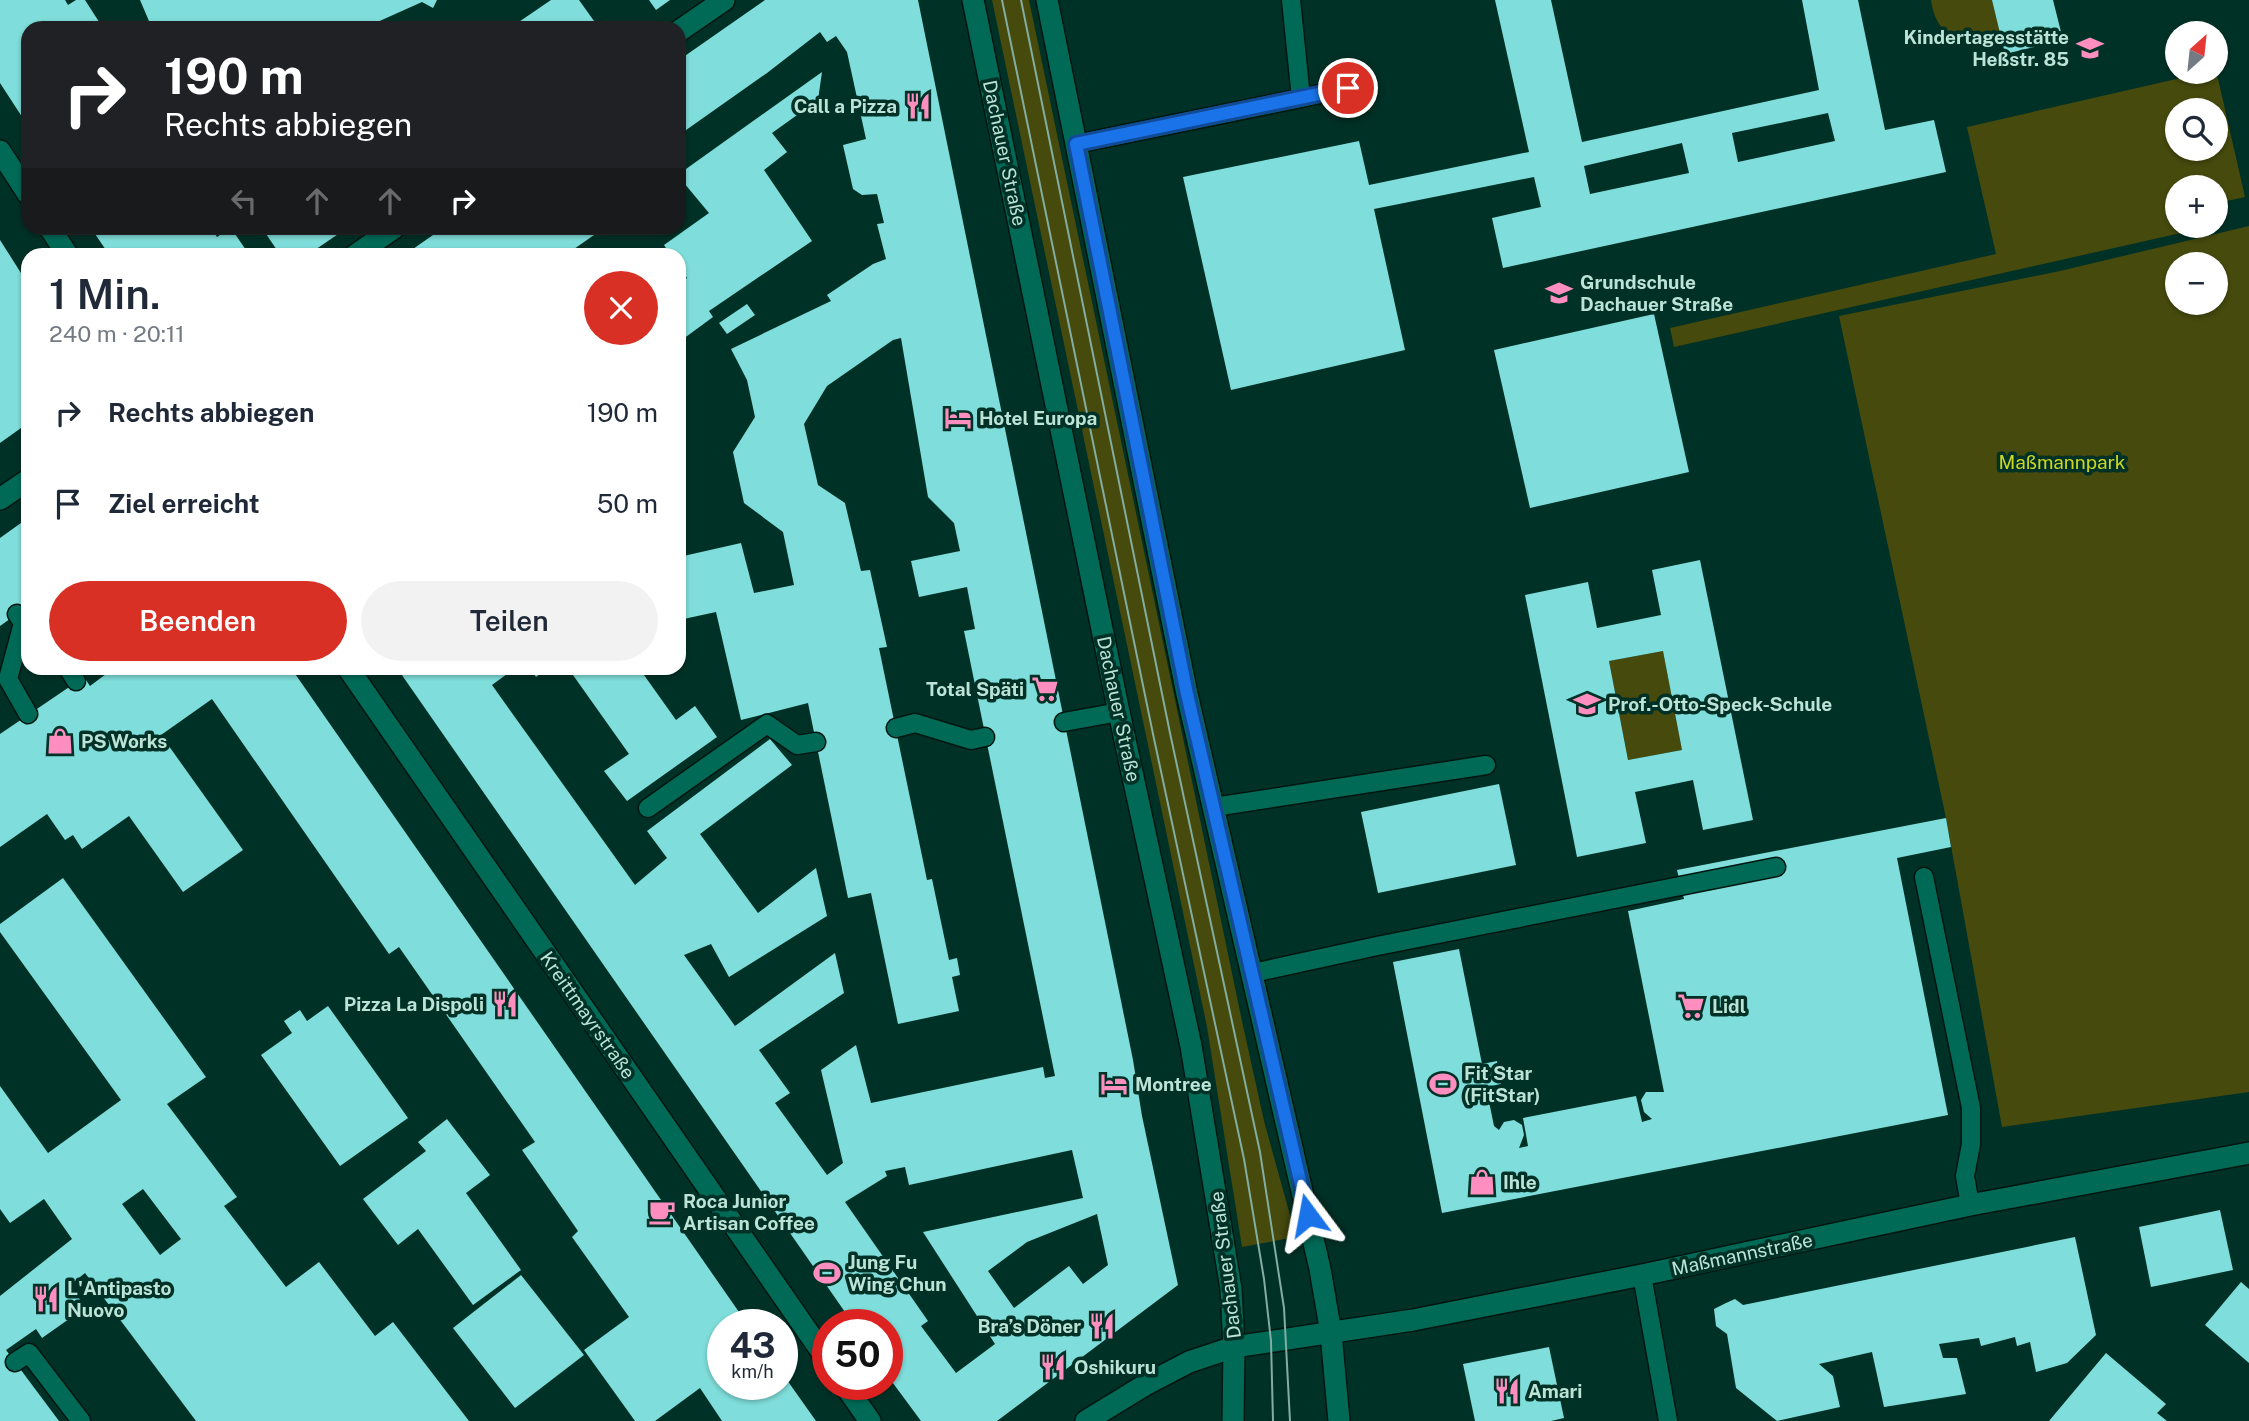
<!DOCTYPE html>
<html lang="de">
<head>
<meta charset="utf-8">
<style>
  :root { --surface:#fff; --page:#f2f2f3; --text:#1f2937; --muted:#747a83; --accent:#d93025 }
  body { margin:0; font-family:"Public Sans",sans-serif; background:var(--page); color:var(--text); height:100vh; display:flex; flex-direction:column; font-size:26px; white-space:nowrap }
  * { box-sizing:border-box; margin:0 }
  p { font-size:23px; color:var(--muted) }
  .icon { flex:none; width:38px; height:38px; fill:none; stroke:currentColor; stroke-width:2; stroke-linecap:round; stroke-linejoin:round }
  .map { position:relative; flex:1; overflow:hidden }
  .panel { position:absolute; left:21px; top:248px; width:665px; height:427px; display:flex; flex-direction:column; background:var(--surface); border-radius:21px; box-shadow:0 2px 5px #0004 }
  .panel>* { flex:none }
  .banner { position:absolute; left:21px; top:21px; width:665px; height:214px; border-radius:21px; box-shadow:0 2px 5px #0004; background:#202124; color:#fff; overflow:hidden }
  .needle { width:46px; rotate:27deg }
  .buttons { position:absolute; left:2165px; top:21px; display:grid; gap:14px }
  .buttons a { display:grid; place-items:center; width:63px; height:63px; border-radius:50%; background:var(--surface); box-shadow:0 2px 5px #0004; font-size:35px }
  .speed { position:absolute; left:707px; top:1309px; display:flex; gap:14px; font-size:35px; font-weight:700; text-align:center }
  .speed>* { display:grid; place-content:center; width:91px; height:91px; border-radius:50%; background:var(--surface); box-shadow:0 2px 5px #0004; line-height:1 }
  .speed small { font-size:18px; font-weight:400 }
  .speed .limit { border:10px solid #d22; background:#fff; color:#111 }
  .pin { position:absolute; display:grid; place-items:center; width:60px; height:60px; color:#fff; margin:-30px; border:4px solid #fff; border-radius:50%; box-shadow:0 2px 7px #0007 }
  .me { position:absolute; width:77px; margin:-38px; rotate:347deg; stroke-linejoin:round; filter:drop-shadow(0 0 5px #0008) }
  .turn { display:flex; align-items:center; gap:24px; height:147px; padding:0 28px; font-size:32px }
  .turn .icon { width:91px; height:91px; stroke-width:2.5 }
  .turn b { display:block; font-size:49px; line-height:60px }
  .lanes { display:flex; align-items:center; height:66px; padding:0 28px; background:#0003; justify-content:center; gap:35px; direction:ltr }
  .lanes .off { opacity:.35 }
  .round { display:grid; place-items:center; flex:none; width:74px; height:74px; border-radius:37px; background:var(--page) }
  .headline { display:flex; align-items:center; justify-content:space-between; height:119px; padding:0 28px }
  h1 { font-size:42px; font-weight:600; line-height:52px }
  .primary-button { display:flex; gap:14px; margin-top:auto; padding:14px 28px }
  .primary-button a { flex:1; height:80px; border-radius:42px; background:var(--accent); color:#fff; font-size:28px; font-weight:600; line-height:80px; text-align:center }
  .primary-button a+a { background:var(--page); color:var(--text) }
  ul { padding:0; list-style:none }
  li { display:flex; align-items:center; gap:21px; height:91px; padding:0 28px }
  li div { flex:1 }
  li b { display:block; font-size:26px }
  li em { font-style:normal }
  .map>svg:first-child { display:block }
</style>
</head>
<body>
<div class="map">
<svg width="2249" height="1421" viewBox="0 0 2249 1421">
  <rect width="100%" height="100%" fill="#003126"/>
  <g fill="#464a0d" fill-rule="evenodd">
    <polygon points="992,0 1029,0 1242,1021 1264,1121 1296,1237 1242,1247 1207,1027"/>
    <path d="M1931 0H1992L2002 39C1968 52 1936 39 1931 0Z"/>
    <path d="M2216 70 2245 197 2218 203 2222 224 2216 225V187H2177V226H2212L1674 347 1670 328 1996 254 1967 127 2207 72H2216ZM2216 110V149H2177V110Z"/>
    <path d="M2249 226V1092L2002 1127 1946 818 1839 316 2060 271ZM2177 264H2216V303H2177Z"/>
    <polygon points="1663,651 1682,750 1628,760 1609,661"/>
  </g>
  <g fill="#7fdedb" fill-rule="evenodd">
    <polygon points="0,0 65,0 68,5 76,0 85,0 103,28 28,28 28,126 0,83"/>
    <polygon points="140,0 437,0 433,8 422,2 364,28 152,28"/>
    <polygon points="551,0 579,0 599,28 510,28"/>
    <polygon points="649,0 670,0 656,10"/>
    <path d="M765 0H918L1133 1060 1142 1116 1178 1285 997 1421H921L887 1375V1325H854L397 668H515L492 685 635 885 667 858 647 831 770 739 792 765 700 834 758 913 816 868 827 916 729 977 711 944 684 955 735 1026 835 953 844 993 759 1050 790 1093 775 1103 827 1175 843 1163 821 1070 856 1045 871 1103 1043 1067 1045 1078 1055 1076 964 631 975 629 967 587 919 597 911 561 960 551 954 523 928 497 901 338 893 340 827 386 804 424 818 485 845 503 861 571 870 570 887 647 879 648 927 880 932 879 949 960 957 958 960 975 952 977 959 1011 898 1024 871 893 848 898 808 703 741 720 716 612 679 620V557L741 543 754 593 794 585 783 532 744 503 733 452 755 417 747 380 731 349 831 301 827 295 873 264 886 259 877 224 884 223 877 194 862 195 853 189 843 145 866 139 847 52 836 36 827 42 820 32 767 73 679 135V60ZM1072 1150 1083 1198 923 1232 995 1344 956 1373 921 1326 928 1321 845 1202 887 1176 885 1171 905 1167 909 1185ZM1097 1214 1108 1265 1083 1284 1069 1266 1014 1308 988 1271 1027 1242Z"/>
    <path d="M1495 0H1551L1582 142 1819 90 1802 0H1858L1885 130 1934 120 1946 172 1503 268 1492 218 1541 207 1534 177 1374 209 1405 350 1231 390 1183 177 1359 141 1369 185 1529 152ZM1828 113 1835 141 1738 162 1732 133ZM1682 143 1689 173 1590 194 1584 166Z"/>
    <polygon points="1992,0 2053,0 2063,40 2005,54"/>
    <polygon points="822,72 818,100 772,133 787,152 764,170 812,241 709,311 713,317 679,342 679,284 687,278 679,266 679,256 671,256 664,245 709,213 679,177 679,174"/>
    <polygon points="91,228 211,228 217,237 231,228 250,256 110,256"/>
    <polygon points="262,228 347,228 306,256 281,256"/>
    <polygon points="443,228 604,228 564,256 403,256"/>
    <polygon points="0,240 28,284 28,423 0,443"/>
    <polygon points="747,304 755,315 727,334 719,323"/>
    <polygon points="1654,314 1689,472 1530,508 1494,350"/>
    <polygon points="28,518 28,606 0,626 0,538"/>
    <path d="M1700 560 1753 820 1703 830 1693 780 1635 792 1646 843 1577 857 1525 595 1588 582 1597 628 1661 615 1652 570ZM1663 651 1682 750 1628 760 1609 661Z"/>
    <polygon points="114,668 291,668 748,1325 723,1325 723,1384 782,1384 782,1373 816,1421 722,1421 700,1388 655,1421 635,1421 584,1350 629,1317 572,1237 578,1231 522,1150 535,1142 399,947 389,954 212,699 161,735 243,850 183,892 129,816 82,849 73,835 65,840 47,814 0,847 0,734 84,677 90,686"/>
    <polygon points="530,668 548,668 536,677"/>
    <polygon points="568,668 639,668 676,720 695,706 717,737 627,801 604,771 629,754"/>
    <polygon points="1499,784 1516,865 1378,893 1361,812"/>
    <polygon points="1946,818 1951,847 1897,858 1948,1115 1442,1213 1393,962 1459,949 1482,1064 1497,1061 1501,1084 1486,1087 1494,1126 1499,1130 1504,1122 1514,1120 1522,1125 1524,1135 1519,1148 1528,1146 1523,1118 1636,1096 1642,1122 1652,1119 1644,1112 1641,1100 1646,1092 1664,1092 1628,911 1684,899 1677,870"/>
    <path d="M63 878 206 1077 167 1104 237 1197 224 1206 286 1287 319 1262 375 1336 393 1322 469 1421H196L85 1273 69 1286 86 1307 42 1338 36 1329 6 1350 59 1421H0V1296L72 1239 44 1199 10 1223 0 1209V1086L48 1153 121 1100 0 932V924ZM143 1189 181 1239 160 1255 122 1204Z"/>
    <polygon points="328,1006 408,1118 340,1166 261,1055 292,1033 284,1021 300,1010 307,1021"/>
    <polygon points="447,1119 490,1175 466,1193 521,1270 473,1305 418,1229 398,1245 363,1199 426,1151 418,1142"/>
    <polygon points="2220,1210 2233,1270 2151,1287 2139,1227"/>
    <polygon points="2075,1237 2096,1335 2067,1363 2036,1372 2030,1342 2017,1346 2015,1337 1981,1346 1979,1338 1939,1344 1943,1358 1957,1358 1966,1394 1884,1407 1872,1352 1819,1364 1833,1376 1840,1407 1777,1421 1736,1388 1727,1334 1716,1326 1714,1309 1726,1303 1735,1299 1743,1305"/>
    <polygon points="521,1275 584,1355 515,1408 453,1328"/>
    <polygon points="2241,1282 2249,1289 2249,1363 2205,1325"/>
    <polygon points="1549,1347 1564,1418 1551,1421 1475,1421 1463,1364"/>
    <polygon points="2106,1353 2166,1404 2157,1413 2167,1421 2049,1421"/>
  </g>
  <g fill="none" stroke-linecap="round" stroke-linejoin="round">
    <g stroke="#001610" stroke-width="21">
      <g id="lane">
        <polyline points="1301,98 1348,88"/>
        <polyline points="1076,144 1301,98 1291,0"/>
        <polyline points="17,614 23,623 8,679 28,714"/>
        <polyline points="68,668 76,681"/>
        <polyline points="1064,722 1119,712"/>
        <polyline points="896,728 915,723 971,740 985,737"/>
        <polyline points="1214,807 1486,765"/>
        <polyline points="648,808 767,724 797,745 816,742"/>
        <polyline points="1924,877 1971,1108 1971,1144 1965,1176 1970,1205"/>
        <polyline points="1253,973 1377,946 1776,867"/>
        <polyline points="1642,1275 1668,1421"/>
        <polyline points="15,1362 29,1353 81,1421"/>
      </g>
    </g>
    <g stroke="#001610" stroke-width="24">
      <g id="street">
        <polyline points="679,31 724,0"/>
        <polyline points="0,151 28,194"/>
        <polyline points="50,228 68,256"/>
        <polyline points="354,256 394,228"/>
        <polyline points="0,499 28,480"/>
        <polyline points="348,668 828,1361"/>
        <polyline points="844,1384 870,1421"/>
      </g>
    </g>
    <g stroke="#001610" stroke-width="24">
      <g id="secondary">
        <polyline points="973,0 1119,712 1191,1046 1231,1289 1234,1347 1233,1421"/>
        <polyline points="1047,0 1187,694 1320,1269 1331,1333 1339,1421"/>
        <polyline points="1086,1421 1145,1385 1189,1362 1234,1347 1413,1320 1642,1275 1970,1205 2249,1153"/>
      </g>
    </g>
    <use href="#lane" stroke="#006a56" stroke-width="18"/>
    <use href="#street" stroke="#006a56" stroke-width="21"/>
    <use href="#secondary" stroke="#006a56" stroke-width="21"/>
    <g stroke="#83ada1" stroke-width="2">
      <polyline points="1002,0 1153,734 1244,1159 1264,1279 1271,1341 1273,1421"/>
      <polyline points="1021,0 1170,733 1260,1152 1284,1308 1290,1421"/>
    </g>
  </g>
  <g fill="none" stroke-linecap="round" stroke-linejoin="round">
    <g stroke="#114b97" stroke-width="18">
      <polyline id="route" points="1308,1215 1187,694 1076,144 1348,88"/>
    </g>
    <use href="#route" stroke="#1a73e8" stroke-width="12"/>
  </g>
  <defs>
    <g id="school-bare" transform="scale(2.1)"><path d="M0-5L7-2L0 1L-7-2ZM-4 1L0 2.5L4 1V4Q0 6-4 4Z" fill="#fd8ebf" stroke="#003126" stroke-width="2.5" paint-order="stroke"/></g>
    <g id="restaurant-bare" transform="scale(2.1)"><path d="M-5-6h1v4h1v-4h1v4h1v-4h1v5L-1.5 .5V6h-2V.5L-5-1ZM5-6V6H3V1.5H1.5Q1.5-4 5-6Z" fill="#fd8ebf" stroke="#003126" stroke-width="2.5" paint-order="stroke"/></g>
    <g id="hotel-bare" transform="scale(2.1)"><path d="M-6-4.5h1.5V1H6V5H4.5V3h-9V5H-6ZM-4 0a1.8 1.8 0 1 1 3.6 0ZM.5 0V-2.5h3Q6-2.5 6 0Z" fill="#fd8ebf" stroke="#003126" stroke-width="2.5" paint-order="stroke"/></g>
    <g id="supermarket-bare" transform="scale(2.1)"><path d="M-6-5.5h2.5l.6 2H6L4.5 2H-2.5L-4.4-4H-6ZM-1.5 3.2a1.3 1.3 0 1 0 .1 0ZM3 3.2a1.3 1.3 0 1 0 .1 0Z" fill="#fd8ebf" stroke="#003126" stroke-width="2.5" paint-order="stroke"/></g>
    <g id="shop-bare" transform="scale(2.1)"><path d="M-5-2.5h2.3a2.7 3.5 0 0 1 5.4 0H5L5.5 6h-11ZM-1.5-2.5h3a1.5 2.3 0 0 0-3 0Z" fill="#fd8ebf" stroke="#003126" stroke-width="2.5" paint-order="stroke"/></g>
    <g id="stadium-bare" transform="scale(2.1)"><path d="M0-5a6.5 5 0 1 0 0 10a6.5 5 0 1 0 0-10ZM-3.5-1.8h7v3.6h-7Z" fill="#fd8ebf" stroke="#003126" stroke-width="2.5" paint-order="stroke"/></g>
    <g id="cafe-bare" transform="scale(2.1)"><path d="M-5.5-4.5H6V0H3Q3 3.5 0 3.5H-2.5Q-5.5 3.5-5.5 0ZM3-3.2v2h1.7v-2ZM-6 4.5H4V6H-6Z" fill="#fd8ebf" stroke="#003126" stroke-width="2.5" paint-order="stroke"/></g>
  </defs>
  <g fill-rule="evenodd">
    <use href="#school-bare" x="2090" y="48"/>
    <use href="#restaurant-bare" x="918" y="106"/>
    <use href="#school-bare" x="1559" y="293"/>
    <use href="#hotel-bare" x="958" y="418"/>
    <use href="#supermarket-bare" x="1045" y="689"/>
    <use href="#school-bare" x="1587" y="704"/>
    <use href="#shop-bare" x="60" y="741"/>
    <use href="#restaurant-bare" x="505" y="1004"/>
    <use href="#supermarket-bare" x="1691" y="1006"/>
    <use href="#hotel-bare" x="1114" y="1084"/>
    <use href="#stadium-bare" x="1443" y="1084"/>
    <use href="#shop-bare" x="1482" y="1182"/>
    <use href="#cafe-bare" x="662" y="1212"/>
    <use href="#stadium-bare" x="827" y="1273"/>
    <use href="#restaurant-bare" x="46" y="1299"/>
    <use href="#restaurant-bare" x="1102" y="1326"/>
    <use href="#restaurant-bare" x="1053" y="1367"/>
    <use href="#restaurant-bare" x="1507" y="1391"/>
  </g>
  <g text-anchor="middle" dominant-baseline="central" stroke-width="7" stroke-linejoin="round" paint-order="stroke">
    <g font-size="19" font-weight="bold" fill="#bce3d6" stroke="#003126" text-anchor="start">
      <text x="2069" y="37" text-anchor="end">Kindertagesstätte<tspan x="2069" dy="22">Heßstr. 85</tspan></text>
      <text x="897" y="106" text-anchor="end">Call a Pizza</text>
      <text x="1580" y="282">Grundschule<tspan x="1580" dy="22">Dachauer Straße</tspan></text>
      <text x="979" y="418">Hotel Europa</text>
      <text x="1024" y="689" text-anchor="end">Total Späti</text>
      <text x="1608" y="704">Prof.-Otto-Speck-Schule</text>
      <text x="81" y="741">PS Works</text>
      <text x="484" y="1004" text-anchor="end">Pizza La Dispoli</text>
      <text x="1712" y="1006">Lidl</text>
      <text x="1464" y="1073">Fit Star<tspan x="1464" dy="22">(FitStar)</tspan></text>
      <text x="1135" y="1084">Montree</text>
      <text x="1503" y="1182">Ihle</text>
      <text x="683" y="1201">Roca Junior<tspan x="683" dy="22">Artisan Coffee</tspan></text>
      <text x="848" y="1262">Jung Fu<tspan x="848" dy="22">Wing Chun</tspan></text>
      <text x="67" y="1288">L'Antipasto<tspan x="67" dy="22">Nuovo</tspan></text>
      <text x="1081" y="1326" text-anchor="end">Bra’s Döner</text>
      <text x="1074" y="1367">Oshikuru</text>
      <text x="1528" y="1391">Amari</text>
    </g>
    <g font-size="19" fill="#bce3d6" stroke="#003126">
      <text transform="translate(1005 153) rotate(78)">Dachauer Straße</text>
      <text transform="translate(1119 709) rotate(78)">Dachauer Straße</text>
      <text transform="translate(588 1015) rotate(55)">Kreittmayrstraße</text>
      <text transform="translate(1742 1254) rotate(-12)">Maßmannstraße</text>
      <text transform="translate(1225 1265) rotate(-97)">Dachauer Straße</text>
    </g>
    <g font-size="19" fill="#ccd722" stroke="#003126">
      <text x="2062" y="462">Maßmannpark</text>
    </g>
  </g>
</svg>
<div class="buttons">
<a><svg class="needle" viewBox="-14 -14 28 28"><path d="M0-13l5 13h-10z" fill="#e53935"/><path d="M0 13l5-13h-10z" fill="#747a83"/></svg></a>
<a><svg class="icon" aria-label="search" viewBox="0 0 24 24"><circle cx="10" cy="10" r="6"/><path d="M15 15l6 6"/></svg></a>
<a>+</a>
<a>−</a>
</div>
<div class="speed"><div>43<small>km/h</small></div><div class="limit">50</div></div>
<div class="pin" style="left:1348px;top:88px;background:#d93025"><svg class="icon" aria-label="arrive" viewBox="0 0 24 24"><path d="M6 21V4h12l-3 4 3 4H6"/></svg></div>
<svg class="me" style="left:1308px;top:1215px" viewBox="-20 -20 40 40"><path d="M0-17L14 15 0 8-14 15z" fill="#1a73e8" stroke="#fff" stroke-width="4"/></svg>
<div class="banner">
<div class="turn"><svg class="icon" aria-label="right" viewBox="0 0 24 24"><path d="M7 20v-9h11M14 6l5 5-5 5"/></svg><div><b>190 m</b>Rechts abbiegen</div></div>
<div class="lanes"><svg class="icon off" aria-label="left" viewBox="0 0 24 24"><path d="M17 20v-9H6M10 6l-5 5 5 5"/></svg><svg class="icon off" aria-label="ahead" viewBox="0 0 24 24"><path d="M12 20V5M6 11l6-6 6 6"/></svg><svg class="icon off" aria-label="ahead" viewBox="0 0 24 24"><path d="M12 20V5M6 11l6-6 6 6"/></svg><svg class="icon" aria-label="right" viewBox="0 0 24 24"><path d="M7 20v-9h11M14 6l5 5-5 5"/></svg></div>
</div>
<section class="panel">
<div class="headline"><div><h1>1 Min.</h1><p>240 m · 20:11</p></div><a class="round" style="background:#d93025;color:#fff"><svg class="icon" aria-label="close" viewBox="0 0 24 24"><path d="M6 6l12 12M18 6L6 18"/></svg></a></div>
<ul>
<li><svg class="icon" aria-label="right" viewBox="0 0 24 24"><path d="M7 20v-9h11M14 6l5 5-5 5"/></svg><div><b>Rechts abbiegen</b></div><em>190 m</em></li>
<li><svg class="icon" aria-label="arrive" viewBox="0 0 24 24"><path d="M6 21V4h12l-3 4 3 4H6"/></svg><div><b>Ziel erreicht</b></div><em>50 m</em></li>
</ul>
<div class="primary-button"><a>Beenden</a><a>Teilen</a></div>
</section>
</div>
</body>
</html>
